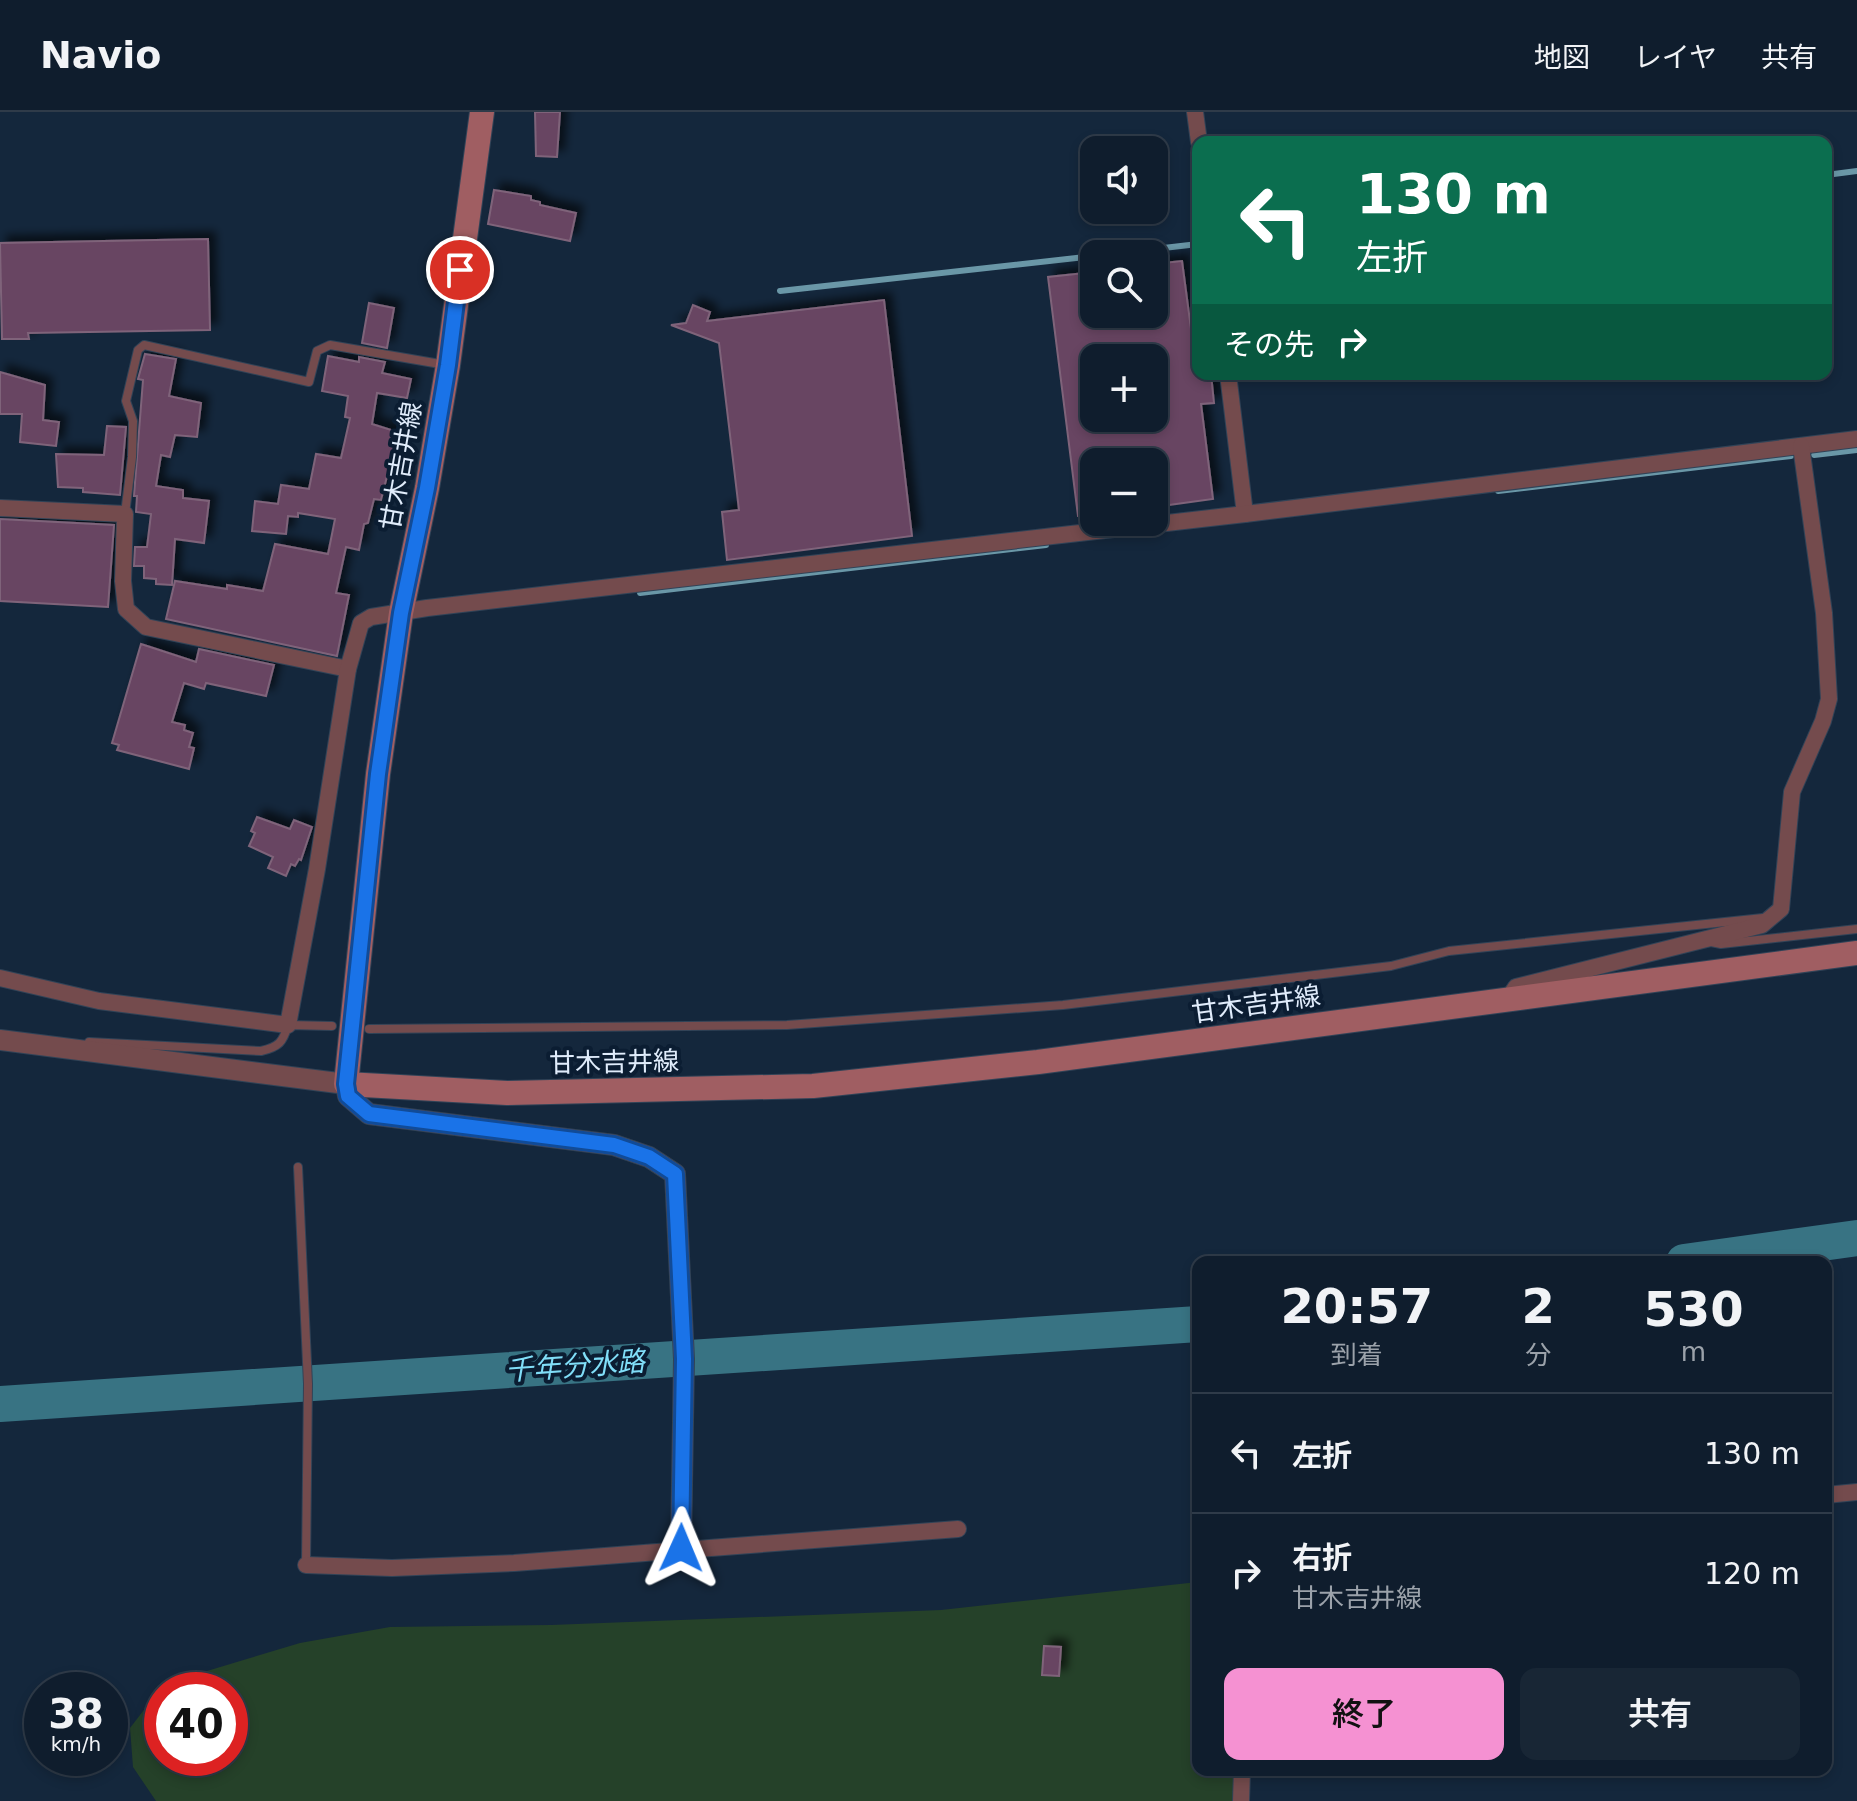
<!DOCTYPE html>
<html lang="ja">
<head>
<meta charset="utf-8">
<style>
  :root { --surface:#0f1d2d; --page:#182635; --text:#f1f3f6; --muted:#9ba2aa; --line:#2f3b49; --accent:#f591d2 }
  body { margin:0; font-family:"DejaVu Sans","Noto Sans JP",sans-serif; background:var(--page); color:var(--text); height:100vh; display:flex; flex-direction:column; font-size:30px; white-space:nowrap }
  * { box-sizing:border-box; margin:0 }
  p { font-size:26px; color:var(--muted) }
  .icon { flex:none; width:44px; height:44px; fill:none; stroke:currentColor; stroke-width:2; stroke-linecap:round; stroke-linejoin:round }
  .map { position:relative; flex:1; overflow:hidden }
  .drawer { position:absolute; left:1192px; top:1144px; width:640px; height:520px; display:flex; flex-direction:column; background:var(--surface); border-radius:16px; box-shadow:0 4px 12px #0003,0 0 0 2px var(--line) }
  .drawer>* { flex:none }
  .top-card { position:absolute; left:1192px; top:24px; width:640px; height:244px; border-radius:16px; box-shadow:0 4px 12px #0003,0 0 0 2px var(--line); background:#0b6e4f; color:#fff; overflow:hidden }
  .controls { position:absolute; left:1080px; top:24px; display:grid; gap:16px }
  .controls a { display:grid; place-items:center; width:88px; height:88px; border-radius:16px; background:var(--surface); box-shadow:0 4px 12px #0003,0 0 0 2px var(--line); font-size:40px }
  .speed { position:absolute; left:24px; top:1560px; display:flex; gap:16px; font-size:40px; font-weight:700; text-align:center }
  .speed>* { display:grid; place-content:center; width:104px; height:104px; border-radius:50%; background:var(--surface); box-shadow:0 4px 12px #0003,0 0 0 2px var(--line); line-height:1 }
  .speed small { font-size:20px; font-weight:400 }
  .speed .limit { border:12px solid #d22; background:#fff; color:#111 }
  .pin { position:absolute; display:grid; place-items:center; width:68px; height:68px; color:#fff; margin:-34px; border:4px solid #fff; border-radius:50%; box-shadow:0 2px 8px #0007 }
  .me { position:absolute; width:88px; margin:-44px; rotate:1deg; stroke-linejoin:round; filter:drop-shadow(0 0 6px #0008) }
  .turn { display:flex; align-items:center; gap:28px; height:168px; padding:0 32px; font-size:36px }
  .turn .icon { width:104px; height:104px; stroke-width:2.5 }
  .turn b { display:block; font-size:56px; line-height:68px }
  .then { display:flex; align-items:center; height:76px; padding:0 32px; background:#0003; gap:16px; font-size:30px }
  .eta { display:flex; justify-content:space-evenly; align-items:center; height:136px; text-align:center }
  .eta b { font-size:48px; font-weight:600; line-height:56px }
  .cta { display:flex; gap:16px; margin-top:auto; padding:16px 32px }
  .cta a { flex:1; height:92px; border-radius:16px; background:var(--accent); color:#111; font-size:32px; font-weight:600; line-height:92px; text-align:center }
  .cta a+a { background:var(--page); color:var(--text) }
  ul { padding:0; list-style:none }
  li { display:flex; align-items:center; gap:24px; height:120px; padding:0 32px; border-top:2px solid var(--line) }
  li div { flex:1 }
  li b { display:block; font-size:30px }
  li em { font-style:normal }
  header { display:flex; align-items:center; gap:48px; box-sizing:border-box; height:112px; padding:0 40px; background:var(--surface); border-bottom:2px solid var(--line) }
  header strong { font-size:38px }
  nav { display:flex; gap:44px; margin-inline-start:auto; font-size:28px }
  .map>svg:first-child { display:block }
</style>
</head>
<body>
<header>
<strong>Navio</strong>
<nav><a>地図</a><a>レイヤ</a><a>共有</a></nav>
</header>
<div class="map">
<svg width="1857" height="1689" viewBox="0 0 1857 1689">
  <defs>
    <filter id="shadow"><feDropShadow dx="7" dy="-7" stdDeviation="4" flood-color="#0009"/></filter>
  </defs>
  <rect width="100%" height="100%" fill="#14273c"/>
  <polygon fill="#254129" points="1198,1470 1198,1658 1235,1658 1234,1689 156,1689 133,1655 130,1616 157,1581 162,1578 162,1646 230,1646 230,1578 162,1578 197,1562 300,1531 390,1515 551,1513 941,1498"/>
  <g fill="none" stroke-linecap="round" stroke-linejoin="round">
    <g stroke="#6a97a7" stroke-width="6">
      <polyline points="1826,63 1857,59"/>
      <polyline points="1112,142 1198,132"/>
      <polyline points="780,179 1094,144"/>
      <polyline points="1814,343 1857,338"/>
      <polyline points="1498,379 1791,344"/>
      <polyline points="640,481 1046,433"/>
    </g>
    <g stroke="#387383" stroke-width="36">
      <polyline points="1684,1150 1857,1126"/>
      <polyline points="0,1292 1198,1212"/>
    </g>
  </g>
  <g fill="#684462" stroke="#7f647a" stroke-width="2" fill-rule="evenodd" filter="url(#shadow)">
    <polygon points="535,0 560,0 557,45 536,44"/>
    <polygon points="494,78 531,84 531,88 540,90 540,93 576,101 570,129 488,112"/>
    <polygon points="208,127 210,218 28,221 29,227 2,227 0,131"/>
    <path d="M1182 149 1193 232 1198 231V262H1211L1214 291 1201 292 1213 387 1154 395V350H1094V402L1078 404 1048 165 1094 160V202H1154V152ZM1094 246H1154V306H1094Z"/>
    <polygon points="884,188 912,424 727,448 722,400 739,398 719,231 671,213 686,211 693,193 710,200 707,209"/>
    <polygon points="369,191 394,196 387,236 362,231"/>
    <polygon points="145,242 176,247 169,284 201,291 197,325 175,323 170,345 161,343 156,374 183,378 183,386 209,389 204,431 175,427 172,473 156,472 156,467 144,466 144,454 134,454 135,435 147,435 151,402 136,400 137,384 134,384 143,268 138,267"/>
    <polygon points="328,244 359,250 359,245 385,250 382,261 411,267 407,286 377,281 372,312 401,321 394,337 381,388 374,387 368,411 364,412 359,438 346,435 336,481 349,483 337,544 166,507 175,469 227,477 227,473 263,479 275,432 328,442 335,407 298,401 298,405 288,404 286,422 252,419 255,389 278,392 281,373 309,377 316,342 341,346 350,306 345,305 348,284 322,279"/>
    <polygon points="0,260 45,273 43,308 59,310 56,334 20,330 22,302 0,302"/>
    <polygon points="107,314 126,315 120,383 83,380 83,376 58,375 56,342 104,343"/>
    <polygon points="0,407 114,413 108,495 0,489"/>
    <polygon points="141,532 196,550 199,537 274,553 266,584 206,571 204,577 184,571 172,610 185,613 184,618 193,621 189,635 194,636 189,657 117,638 119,633 112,631"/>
    <polygon points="257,705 290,717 294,708 312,715 301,748 299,747 295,754 291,752 286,764 268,756 273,745 249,734 255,721 251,719"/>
    <polygon points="1044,1534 1061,1535 1059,1564 1042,1563"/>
  </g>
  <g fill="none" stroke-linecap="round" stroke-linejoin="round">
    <g stroke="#314357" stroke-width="10">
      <g id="service">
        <polyline points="125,402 132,345 133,309 126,289 138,238 144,233 309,270 317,239 330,233 446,253"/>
        <polyline points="1711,830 1721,832 1857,817"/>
        <polyline points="369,917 787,913 1063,893 1391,854 1449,839 1763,806"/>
        <path d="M89 930 261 939C279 935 283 930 288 913L332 914"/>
        <polyline points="298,1055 308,1272 306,1453"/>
      </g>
    </g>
    <g stroke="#314357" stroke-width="18">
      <g id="minor">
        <polyline points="1195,0 1199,30"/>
        <polyline points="1228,262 1245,402"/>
        <polyline points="0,396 125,402 123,469 126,497 146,515 348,557"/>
        <polyline points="0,866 99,889 288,913 317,757 348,557 361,511 371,505 427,496 1245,402 1857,327"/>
        <polyline points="1510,884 1516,875 1762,813 1781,797 1792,680 1823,609 1829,587 1824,501 1801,334"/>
        <polyline points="1826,1383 1857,1380"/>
        <polyline points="306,1453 392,1456 514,1451 958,1417"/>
        <polyline points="1241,1689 1242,1658"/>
      </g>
    </g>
    <g stroke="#314357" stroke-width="22">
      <polyline id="tertiary" points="0,928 346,972 348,984 369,1002 614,1033 649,1045 675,1062 684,1247 681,1436"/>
    </g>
    <g stroke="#314357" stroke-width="26">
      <polyline id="secondary" points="482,0 448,253 427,376 401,501 378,662 346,972 507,981 813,974 1038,950 1857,841"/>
    </g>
    <use href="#service" stroke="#744b4d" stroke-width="8"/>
    <use href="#minor" stroke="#744b4d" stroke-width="16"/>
    <use href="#tertiary" stroke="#744b4d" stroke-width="20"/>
    <use href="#secondary" stroke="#a05e62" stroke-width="24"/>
  </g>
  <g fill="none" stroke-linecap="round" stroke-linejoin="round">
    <g stroke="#114b97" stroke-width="20">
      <polyline id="route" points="460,158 448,253 427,376 401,501 378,662 346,972 348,984 369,1002 614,1033 649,1045 675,1062 684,1247 681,1436"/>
    </g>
    <use href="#route" stroke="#1a73e8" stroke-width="14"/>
  </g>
  <g text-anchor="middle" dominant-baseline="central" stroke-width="8" stroke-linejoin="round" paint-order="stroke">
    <g font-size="26" fill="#e0ecfb" stroke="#0b1d32">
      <text transform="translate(401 354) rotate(-80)">甘木吉井線</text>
      <text transform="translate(1256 892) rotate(-8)">甘木吉井線</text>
      <text transform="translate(614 950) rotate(-1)">甘木吉井線</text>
    </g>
    <g font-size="28" font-style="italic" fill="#80def8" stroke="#0b1d32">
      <text transform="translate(575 1254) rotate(-4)">千年分水路</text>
    </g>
  </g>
</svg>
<div class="controls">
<a><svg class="icon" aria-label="sound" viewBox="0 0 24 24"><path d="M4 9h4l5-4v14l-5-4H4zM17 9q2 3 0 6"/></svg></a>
<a><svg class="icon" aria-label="search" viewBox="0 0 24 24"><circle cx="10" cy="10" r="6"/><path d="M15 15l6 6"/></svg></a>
<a>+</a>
<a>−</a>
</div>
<div class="speed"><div>38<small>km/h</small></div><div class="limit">40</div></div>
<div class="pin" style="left:460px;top:158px;background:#d93025"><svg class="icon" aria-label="arrive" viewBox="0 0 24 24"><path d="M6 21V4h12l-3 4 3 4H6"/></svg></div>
<svg class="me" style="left:681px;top:1436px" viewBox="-20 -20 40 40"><path d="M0-17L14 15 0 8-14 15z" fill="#1a73e8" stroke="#fff" stroke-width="4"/></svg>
<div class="top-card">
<div class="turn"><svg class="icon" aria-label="left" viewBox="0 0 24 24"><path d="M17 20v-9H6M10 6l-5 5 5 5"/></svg><div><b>130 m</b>左折</div></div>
<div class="then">その先<svg class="icon" aria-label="right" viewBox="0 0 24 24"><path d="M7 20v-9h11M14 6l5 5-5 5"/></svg></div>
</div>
<section class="drawer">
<div class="eta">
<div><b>20:57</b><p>到着</p></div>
<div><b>2</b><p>分</p></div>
<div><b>530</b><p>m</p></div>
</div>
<ul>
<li><svg class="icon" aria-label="left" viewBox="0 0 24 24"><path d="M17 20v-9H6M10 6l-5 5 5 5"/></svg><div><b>左折</b></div><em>130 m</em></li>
<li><svg class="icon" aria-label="right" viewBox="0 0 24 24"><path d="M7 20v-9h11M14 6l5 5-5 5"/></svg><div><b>右折</b><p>甘木吉井線</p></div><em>120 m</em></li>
</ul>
<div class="cta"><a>終了</a><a>共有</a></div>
</section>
</div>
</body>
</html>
